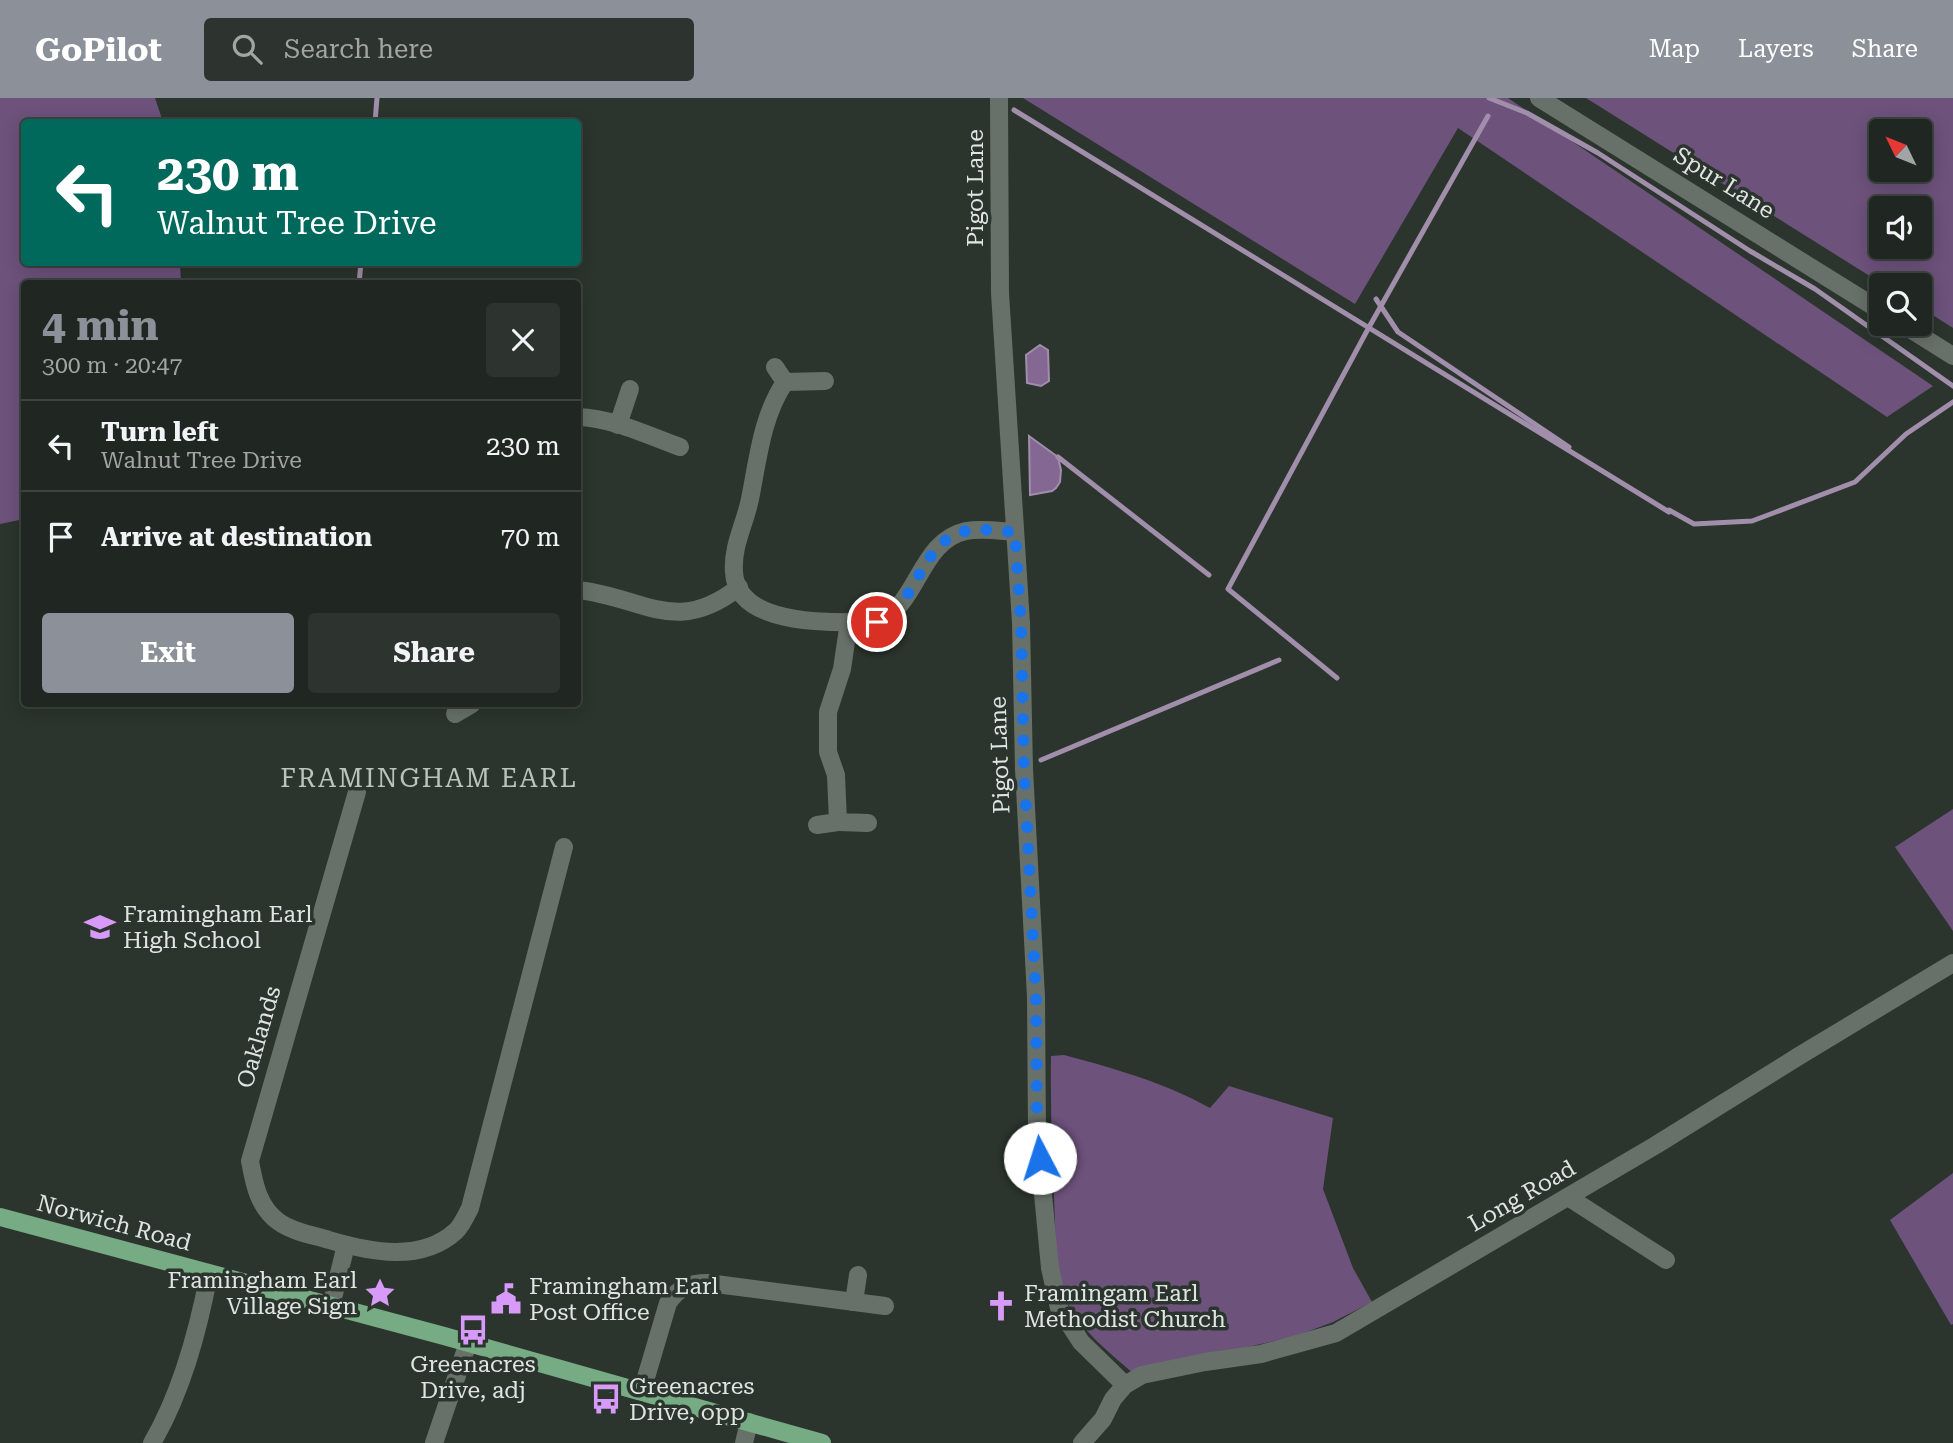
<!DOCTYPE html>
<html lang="en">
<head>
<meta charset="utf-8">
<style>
  :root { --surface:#202722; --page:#2d332f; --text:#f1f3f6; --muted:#a2a5a5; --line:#3d4440; --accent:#8c9099 }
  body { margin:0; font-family:"Roboto Serif",serif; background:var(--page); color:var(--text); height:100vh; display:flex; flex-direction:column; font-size:26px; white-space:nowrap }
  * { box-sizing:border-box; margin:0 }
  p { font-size:23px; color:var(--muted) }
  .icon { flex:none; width:38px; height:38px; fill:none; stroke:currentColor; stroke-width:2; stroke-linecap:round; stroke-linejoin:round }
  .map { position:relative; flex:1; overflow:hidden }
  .sheet { position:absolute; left:21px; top:182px; width:560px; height:427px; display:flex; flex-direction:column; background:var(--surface); border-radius:7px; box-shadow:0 4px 18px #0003,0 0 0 2px var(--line) }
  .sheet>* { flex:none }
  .top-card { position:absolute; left:21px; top:21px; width:560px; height:147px; border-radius:7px; box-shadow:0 4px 18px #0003,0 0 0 2px var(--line); background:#00695c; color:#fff; overflow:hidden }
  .needle { width:46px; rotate:313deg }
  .buttons { position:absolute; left:1869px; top:21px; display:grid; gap:14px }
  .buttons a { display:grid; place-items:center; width:63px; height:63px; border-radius:7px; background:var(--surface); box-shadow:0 4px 18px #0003,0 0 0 2px var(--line); font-size:35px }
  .pin { position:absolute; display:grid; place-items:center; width:60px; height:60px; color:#fff; margin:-30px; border:4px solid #fff; border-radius:50%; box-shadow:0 2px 7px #0007 }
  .me { position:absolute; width:77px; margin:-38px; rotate:355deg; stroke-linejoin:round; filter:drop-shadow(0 0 5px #0008) }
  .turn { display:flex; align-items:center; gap:24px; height:147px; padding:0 21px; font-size:32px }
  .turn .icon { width:91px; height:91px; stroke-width:2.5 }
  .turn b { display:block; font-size:49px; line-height:60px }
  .round { display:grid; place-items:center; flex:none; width:74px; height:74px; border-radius:7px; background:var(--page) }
  .summary { display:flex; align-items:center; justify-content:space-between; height:119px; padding:0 21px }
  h1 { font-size:42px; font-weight:700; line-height:52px; color:var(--accent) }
  .cta { display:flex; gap:14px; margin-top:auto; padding:14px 21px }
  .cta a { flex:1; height:80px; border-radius:7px; background:var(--accent); color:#fff; font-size:28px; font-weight:700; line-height:80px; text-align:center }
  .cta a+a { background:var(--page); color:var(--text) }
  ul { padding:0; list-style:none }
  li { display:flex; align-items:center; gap:21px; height:91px; padding:0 21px; border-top:2px solid var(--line) }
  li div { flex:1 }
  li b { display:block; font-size:26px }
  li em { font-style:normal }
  header { display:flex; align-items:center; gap:42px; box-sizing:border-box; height:98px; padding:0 35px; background:var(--accent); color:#fff }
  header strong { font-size:33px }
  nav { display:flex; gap:38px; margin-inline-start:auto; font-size:24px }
  .search { width:490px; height:63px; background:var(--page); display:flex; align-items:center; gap:18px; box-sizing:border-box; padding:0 24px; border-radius:7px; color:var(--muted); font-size:26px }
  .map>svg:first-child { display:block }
</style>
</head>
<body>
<header>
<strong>GoPilot</strong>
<div class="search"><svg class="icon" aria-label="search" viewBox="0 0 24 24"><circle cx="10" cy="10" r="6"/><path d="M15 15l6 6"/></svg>Search here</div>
<nav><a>Map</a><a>Layers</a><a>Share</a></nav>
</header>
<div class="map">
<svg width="1953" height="1345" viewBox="0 0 1953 1345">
  <rect width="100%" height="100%" fill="#2b342d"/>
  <g fill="#6d527c" fill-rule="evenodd">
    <polygon points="0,0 155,0 163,24 24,24 24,164 180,165 181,185 24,186 24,421 0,426"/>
    <polygon points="1023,0 1508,0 1933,288 1887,319 1458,30 1355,206"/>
    <path d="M1586 0H1953V230L1920 209V187H1884ZM1881 33H1920V72H1881ZM1920 110V149H1881V110Z"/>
    <polygon points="1953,711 1953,833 1895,749"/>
    <path d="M1064 957C1113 970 1166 985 1210 1010L1229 988 1333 1020 1323 1091 1353 1170 1372 1204 1333 1224 1296 1238 1133 1275C1106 1252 1077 1229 1063 1195 1054 1175 1056 1147 1055 1125 1053 1069 1050 1014 1051 958Z"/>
    <polygon points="1953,1075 1953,1226 1951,1227 1890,1122"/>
  </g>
  <g fill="#846893" stroke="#a08eaa" stroke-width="2">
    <polygon points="1040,247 1048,252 1049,283 1041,288 1027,285 1026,257"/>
    <polygon points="1029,338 1058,359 1061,372 1060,384 1056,390 1052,393 1030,397"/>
  </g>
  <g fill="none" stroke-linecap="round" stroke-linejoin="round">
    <g stroke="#a08eaa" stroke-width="5">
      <polyline points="1489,0 1527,15 1598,55 1750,153 1815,191 1953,288"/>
      <polyline points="1014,12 1669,414"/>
      <polyline points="375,24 377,0"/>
      <polyline points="359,186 361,164"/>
      <polyline points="1376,201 1398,234 1569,349"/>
      <polyline points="1058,359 1209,477"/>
      <polyline points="1669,412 1694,426 1752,423 1776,414 1855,384 1906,336 1953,304"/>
      <polyline points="1337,580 1228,491 1368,231 1488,18"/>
      <polyline points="1041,662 1279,562"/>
    </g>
    <g stroke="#687169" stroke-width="18">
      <polyline points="999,0 1000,195 1021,525 1024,671 1036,899 1037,1033 1050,1170 1059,1210 1081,1244 1125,1287"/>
      <polyline points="1539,0 1881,213"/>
      <polyline points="1902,226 1953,258"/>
      <path d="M775 269 785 284C762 318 758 361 750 401 745 426 732 448 734 474 737 531 839 524 877 524 919 507 919 443 966 433 982 430 1000 433 1015 434"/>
      <polyline points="785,284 825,283"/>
      <path d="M578 319C612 320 647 337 680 349"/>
      <polyline points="618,327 630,291"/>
      <path d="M578 492C643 499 676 539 739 489"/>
      <polyline points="849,524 842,571 828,614 828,654 836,677 838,724 868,725"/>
      <polyline points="455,616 472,606"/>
      <path d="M357 694 250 1063C254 1085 258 1109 279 1124 293 1134 313 1137 329 1142 370 1154 421 1165 456 1133 462 1127 466 1118 470 1110L564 749"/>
      <polyline points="817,727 838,724"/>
      <polyline points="1568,1099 1666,1162"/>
      <polyline points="854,1204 858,1177"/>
      <polyline points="331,1208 346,1147"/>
      <path d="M642 1293 668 1205C679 1189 689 1185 708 1185L885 1208"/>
      <path d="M152 1345C182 1294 198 1233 209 1176"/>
      <polyline points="434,1345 468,1245"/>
      <polyline points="744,1345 749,1324"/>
      <polyline points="1082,1345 1103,1321 1113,1301 1125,1287 1142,1277 1205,1264 1261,1256 1336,1235 1656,1047 1799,958 1953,865"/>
    </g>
    <polyline stroke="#77ab83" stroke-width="18" points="0,1119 444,1238 822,1345"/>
  </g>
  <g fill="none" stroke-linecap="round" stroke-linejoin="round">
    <path stroke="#1a73e8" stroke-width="12" stroke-dasharray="0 21.6" d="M877 524C919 507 919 443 966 433 982 430 1000 433 1015 434L1021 525 1024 671 1036 899 1037 1033 1040 1060"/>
  </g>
  <defs>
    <g id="school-bare" transform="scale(2.415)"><path d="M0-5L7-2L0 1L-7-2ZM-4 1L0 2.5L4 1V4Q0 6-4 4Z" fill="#d89af8" stroke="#2b342d" stroke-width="2.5" paint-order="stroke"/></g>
    <g id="sight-bare" transform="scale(2.415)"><path d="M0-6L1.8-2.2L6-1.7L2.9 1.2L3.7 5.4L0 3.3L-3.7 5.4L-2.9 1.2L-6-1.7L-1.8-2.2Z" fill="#d89af8" stroke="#2b342d" stroke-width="2.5" paint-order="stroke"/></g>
    <g id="civic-bare" transform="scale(2.415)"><path d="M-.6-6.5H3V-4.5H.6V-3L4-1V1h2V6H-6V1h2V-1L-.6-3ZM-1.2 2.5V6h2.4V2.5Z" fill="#d89af8" stroke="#2b342d" stroke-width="2.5" paint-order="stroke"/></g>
    <g id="church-bare" transform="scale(2.415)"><path d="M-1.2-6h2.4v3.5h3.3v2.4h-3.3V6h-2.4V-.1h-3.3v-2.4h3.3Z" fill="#d89af8" stroke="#2b342d" stroke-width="2.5" paint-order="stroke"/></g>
    <g id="bus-bare" transform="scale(2.415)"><path d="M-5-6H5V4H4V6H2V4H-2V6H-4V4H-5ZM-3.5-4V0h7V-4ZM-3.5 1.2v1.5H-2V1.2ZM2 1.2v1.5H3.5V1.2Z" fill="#d89af8" stroke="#2b342d" stroke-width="2.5" paint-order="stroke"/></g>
  </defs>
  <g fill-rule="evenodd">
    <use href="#school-bare" x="100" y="829"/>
    <use href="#sight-bare" x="380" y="1195"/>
    <use href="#civic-bare" x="506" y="1201"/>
    <use href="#church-bare" x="1001" y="1208"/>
    <use href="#bus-bare" x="473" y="1232"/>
    <use href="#bus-bare" x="606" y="1301"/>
  </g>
  <g text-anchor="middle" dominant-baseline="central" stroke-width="7" stroke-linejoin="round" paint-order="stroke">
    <g font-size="23" fill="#e0e5e1" stroke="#2b342d">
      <text transform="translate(1724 85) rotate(32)">Spur Lane</text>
      <text transform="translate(975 90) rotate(-90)">Pigot Lane</text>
      <text transform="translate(1000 657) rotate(-92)">Pigot Lane</text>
      <text transform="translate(259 939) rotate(-74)">Oaklands</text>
      <text transform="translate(1522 1098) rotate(-30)">Long Road</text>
      <text transform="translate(114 1125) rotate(15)">Norwich Road</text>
    </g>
    <g font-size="23" fill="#e0e5e1" stroke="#2b342d" text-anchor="start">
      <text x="123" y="816">Framingham Earl<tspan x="123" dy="26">High School</tspan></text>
      <text x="357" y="1182" text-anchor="end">Framingham Earl<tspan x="357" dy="26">Village Sign</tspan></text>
      <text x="529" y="1188">Framingham Earl<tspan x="529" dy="26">Post Office</tspan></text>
      <text x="1024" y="1195">Framingam Earl<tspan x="1024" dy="26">Methodist Church</tspan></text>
      <text x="473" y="1266" text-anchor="middle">Greenacres<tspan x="473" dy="26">Drive, adj</tspan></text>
      <text x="629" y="1288">Greenacres<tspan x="629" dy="26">Drive, opp</tspan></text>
    </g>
    <g font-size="26" letter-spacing="2" fill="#b9c4bb" stroke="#2b342d">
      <text x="429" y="680">FRAMINGHAM EARL</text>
    </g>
  </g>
</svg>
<div class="buttons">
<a><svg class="needle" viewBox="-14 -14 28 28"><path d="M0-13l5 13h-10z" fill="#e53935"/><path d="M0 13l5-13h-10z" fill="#a2a5a5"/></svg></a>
<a><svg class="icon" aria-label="sound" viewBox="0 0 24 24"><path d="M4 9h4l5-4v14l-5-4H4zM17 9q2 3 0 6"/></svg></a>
<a><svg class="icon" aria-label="search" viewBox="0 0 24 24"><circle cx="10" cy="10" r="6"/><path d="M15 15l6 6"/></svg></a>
</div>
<div class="pin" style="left:877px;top:524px;background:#d93025"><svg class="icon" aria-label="arrive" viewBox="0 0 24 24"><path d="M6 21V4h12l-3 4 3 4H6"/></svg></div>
<svg class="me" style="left:1040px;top:1060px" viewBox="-20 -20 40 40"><circle r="19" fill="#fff"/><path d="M0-13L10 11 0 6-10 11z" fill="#1a73e8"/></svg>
<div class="top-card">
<div class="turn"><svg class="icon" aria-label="left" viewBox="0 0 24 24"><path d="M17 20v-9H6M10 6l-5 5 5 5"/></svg><div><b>230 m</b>Walnut Tree Drive</div></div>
</div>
<section class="sheet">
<div class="summary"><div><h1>4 min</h1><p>300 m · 20:47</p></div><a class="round"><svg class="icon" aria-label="close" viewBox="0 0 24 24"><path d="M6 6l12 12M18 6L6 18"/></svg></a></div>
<ul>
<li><svg class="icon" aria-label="left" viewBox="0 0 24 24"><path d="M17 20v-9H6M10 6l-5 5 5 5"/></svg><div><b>Turn left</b><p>Walnut Tree Drive</p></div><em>230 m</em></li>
<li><svg class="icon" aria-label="arrive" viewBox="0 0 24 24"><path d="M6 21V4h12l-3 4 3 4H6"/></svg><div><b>Arrive at destination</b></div><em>70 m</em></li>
</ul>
<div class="cta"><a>Exit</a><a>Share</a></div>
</section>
</div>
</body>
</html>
